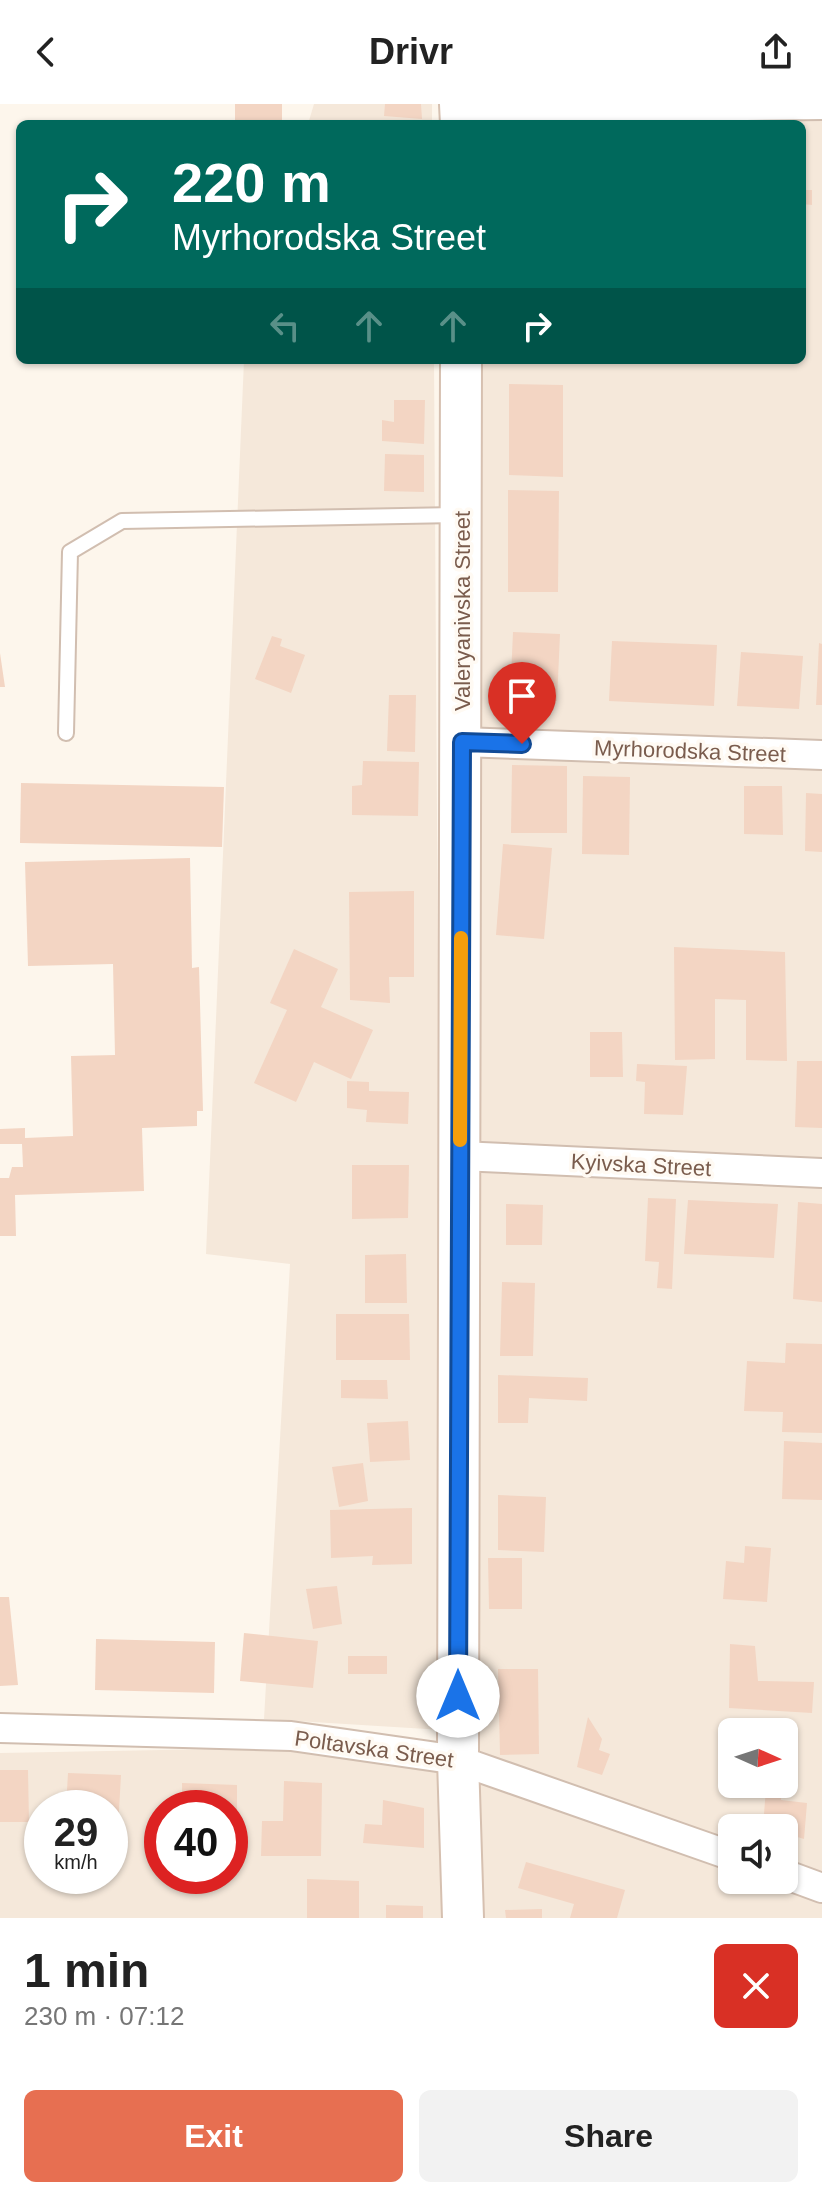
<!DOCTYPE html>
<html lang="en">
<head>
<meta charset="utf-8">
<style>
  :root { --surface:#fff; --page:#f2f2f2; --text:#222; --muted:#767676; --accent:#e76f51 }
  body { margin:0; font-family:Helvetica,sans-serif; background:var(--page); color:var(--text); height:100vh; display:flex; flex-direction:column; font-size:30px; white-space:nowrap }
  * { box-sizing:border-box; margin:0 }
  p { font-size:26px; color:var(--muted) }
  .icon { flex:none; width:44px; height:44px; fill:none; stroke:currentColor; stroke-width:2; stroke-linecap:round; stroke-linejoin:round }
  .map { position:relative; height:1814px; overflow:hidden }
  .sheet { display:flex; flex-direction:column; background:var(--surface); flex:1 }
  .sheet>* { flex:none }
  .top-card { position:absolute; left:16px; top:16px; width:790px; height:244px; border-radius:12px; box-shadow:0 2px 6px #0004; background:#00695c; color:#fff; overflow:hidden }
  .needle { width:52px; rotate:93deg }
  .fabs { position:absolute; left:718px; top:1614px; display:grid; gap:16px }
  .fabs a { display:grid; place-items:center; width:80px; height:80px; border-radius:12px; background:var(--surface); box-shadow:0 2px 6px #0004; font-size:40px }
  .speed { position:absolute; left:24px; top:1686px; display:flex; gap:16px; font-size:40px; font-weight:700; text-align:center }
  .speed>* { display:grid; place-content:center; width:104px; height:104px; border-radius:50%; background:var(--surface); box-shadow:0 2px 6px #0004; line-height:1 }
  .speed small { font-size:20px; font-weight:400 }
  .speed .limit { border:12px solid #d22; background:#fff; color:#111 }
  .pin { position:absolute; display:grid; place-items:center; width:68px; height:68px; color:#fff; margin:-82px -34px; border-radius:50% 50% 50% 0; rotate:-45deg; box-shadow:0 0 8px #0007 }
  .pin .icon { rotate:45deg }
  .me { position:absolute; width:88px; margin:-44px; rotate:0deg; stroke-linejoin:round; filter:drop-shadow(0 0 6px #0008) }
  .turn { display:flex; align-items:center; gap:28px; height:168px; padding:0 24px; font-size:36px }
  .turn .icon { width:104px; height:104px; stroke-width:2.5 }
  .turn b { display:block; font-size:56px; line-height:68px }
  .lanes { display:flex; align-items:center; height:76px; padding:0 24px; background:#0003; justify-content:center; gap:40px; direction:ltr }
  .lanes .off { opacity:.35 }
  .round { display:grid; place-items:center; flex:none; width:84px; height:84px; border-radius:12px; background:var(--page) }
  .summary { display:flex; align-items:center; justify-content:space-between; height:136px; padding:0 24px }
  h1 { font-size:48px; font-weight:800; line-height:60px }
  .cta { display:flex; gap:16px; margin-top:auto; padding:16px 24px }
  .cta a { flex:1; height:92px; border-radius:12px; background:var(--accent); color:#fff; font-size:32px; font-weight:800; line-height:92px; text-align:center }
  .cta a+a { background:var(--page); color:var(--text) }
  header { display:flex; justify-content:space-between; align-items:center; height:104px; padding:0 24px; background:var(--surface); font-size:36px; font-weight:800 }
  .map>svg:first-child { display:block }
</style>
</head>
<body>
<header><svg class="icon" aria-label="back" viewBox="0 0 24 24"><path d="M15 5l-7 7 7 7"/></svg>Drivr<svg class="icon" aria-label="share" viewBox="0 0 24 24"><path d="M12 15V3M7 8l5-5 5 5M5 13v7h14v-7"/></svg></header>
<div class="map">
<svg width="822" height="1814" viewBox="0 0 822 1814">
  <rect width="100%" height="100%" fill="#fdf6ec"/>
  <g fill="#f5e8da" fill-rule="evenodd">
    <polygon points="314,0 432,0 432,20 308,20"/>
    <path d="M822 0V1814H478L476 256H802V20H476ZM732 1628H784V1680H732ZM732 1724H784V1776H732Z"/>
    <polygon points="244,256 434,256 443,1626 264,1615 290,1160 206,1150"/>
    <path d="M265 1644 439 1667 443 1814H0V1649ZM42 1704H110V1772H42ZM162 1704H230V1772H162Z"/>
  </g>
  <g fill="#f3d5c3">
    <rect x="235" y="0" width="47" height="20"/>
    <polygon points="385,0 421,0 422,15 384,12"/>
    <polygon points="802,86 812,86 812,101 802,100"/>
    <polygon points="509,280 563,281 563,373 509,371"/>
    <polygon points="394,296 425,296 424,340 382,337 382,316 394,318"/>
    <polygon points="385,350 424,351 424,388 384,387"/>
    <polygon points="508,386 559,387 558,488 508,488"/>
    <polygon points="513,528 560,530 557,597 510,595"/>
    <polygon points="272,532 282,535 280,542 305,551 291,589 255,575"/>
    <polygon points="612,537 717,541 714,602 609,597"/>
    <polygon points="819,539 822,540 822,601 816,601"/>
    <polygon points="741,548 803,552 799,605 737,602"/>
    <polygon points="0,549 5,583 0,583"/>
    <polygon points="389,591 416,591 415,648 387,647"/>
    <polygon points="363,657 419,658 418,712 352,711 352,682 362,681"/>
    <polygon points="512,661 567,662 567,729 511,729"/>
    <polygon points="583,672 630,673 629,751 582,750"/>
    <polygon points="21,679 224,683 222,743 20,739"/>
    <polygon points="744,682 782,682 783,731 744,730"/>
    <polygon points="806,689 822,690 822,748 805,747"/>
    <polygon points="503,740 552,744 544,835 496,831"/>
    <polygon points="190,754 192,864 199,863 203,1007 197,1007 197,1022 142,1024 144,1087 15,1091 16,1132 0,1132 0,1074 9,1074 12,1063 23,1063 22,1040 0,1040 0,1025 25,1024 25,1034 73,1032 71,952 115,951 113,860 28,862 25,758"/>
    <polygon points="414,787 414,873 389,873 390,899 350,896 349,788"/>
    <polygon points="674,843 785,848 787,957 746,956 746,896 715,895 715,955 675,956"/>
    <polygon points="294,845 338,865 321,903 373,926 351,975 314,958 296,998 254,979 287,906 270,899"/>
    <polygon points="590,928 622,928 623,973 590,973"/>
    <polygon points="797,957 822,957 822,1024 795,1023"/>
    <polygon points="637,960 687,962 683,1011 644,1010 645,978 636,977"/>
    <polygon points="347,977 369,978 369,987 409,988 408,1020 366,1018 367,1006 347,1004"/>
    <polygon points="352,1061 409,1061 408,1114 352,1115"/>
    <polygon points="648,1094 676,1095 672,1185 657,1184 659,1158 645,1157"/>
    <polygon points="688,1096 778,1100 774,1154 684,1150"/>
    <polygon points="798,1098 822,1100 822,1198 793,1195"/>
    <polygon points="506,1100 543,1101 542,1141 506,1141"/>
    <polygon points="406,1150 407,1199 365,1199 365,1151"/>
    <polygon points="502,1178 535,1179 533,1252 500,1252"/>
    <polygon points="336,1210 409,1210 410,1256 336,1256"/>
    <polygon points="786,1239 822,1240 822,1329 782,1328 783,1308 744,1307 747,1257 785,1259"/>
    <polygon points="498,1271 588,1274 587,1297 529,1294 528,1319 498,1319"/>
    <polygon points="341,1276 387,1276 388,1295 341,1294"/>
    <polygon points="408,1317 410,1356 370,1358 367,1319"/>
    <polygon points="784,1337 822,1339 822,1396 782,1395"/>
    <polygon points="363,1359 368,1397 339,1403 332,1363"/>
    <polygon points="498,1391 546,1393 544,1448 498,1446"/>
    <polygon points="412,1404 412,1460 372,1461 373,1452 331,1454 330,1406"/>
    <polygon points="745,1442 771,1444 767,1498 723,1495 726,1457 744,1459"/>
    <polygon points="488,1454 522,1454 522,1505 489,1505"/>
    <polygon points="337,1482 342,1520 313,1525 306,1485"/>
    <polygon points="0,1493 9,1493 18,1581 0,1582"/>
    <polygon points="244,1529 318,1537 313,1584 240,1577"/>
    <polygon points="96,1535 215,1538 214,1589 95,1586"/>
    <polygon points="730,1540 755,1542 758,1577 814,1578 812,1609 729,1604"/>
    <rect x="348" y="1552" width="39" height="18"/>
    <polygon points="498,1565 538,1565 539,1650 500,1651"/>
    <polygon points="588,1613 602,1635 599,1646 610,1650 602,1671 577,1663"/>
    <polygon points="0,1666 28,1666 29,1718 0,1718"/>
    <polygon points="68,1669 121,1671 118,1724 110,1724 110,1704 66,1704"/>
    <polygon points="284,1677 322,1679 321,1752 261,1752 262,1717 283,1717"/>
    <polygon points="182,1679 237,1681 237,1741 230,1741 230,1704 182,1704"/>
    <polygon points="766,1684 782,1685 781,1696 807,1699 804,1735 784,1729 784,1724 763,1723"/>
    <polygon points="383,1696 424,1704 424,1744 363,1739 365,1720 382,1721"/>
    <polygon points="526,1758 625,1786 617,1814 570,1814 574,1800 518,1784"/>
    <polygon points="307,1775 359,1777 359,1814 307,1814"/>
    <polygon points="386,1801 423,1802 423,1814 386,1814"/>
    <polygon points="542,1805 542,1814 506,1814 505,1806"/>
  </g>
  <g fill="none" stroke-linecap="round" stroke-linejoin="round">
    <g stroke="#d1beb0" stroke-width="18">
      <polyline id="lane" points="66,629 70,448 122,417 457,411"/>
    </g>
    <g stroke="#d1beb0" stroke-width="32">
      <g id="street">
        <polyline points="460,6 822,1"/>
        <polyline points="462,638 822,651"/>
        <polyline points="460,1052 822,1069"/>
        <polyline points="0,1624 291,1632 458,1656 732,1752"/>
        <polyline points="784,1770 822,1784"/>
      </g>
    </g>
    <g stroke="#d6c0b0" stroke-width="44">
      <g id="secondary">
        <polyline points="460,0 461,20"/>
        <polyline points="461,256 458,1656 463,1814"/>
      </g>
    </g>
    <use href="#lane" stroke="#fff" stroke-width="14"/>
    <use href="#street" stroke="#fff" stroke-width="28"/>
    <use href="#secondary" stroke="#fff" stroke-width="40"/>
  </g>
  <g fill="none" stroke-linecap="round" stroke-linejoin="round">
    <g stroke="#114b97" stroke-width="20">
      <polyline id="route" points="458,1592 462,638 522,640"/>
    </g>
    <use href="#route" stroke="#1a73e8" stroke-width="14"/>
    <polyline stroke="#f59e0b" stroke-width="14" points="460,1036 461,834"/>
  </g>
  <g text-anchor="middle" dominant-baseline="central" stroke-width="7" stroke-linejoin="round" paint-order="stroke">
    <g font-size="22" fill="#7a5c4d" stroke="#fffaf3">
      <text transform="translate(462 507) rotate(-90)">Valeryanivska Street</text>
      <text transform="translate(690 647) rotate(2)">Myrhorodska Street</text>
      <text transform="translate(641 1061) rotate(3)">Kyivska Street</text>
      <text transform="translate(374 1645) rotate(8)">Poltavska Street</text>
    </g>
  </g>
</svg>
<div class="fabs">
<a><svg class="needle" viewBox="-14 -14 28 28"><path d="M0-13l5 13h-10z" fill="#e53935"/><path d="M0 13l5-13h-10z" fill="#767676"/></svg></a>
<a><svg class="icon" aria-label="sound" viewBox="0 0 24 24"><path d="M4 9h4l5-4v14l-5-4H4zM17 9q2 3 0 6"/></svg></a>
</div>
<div class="speed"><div>29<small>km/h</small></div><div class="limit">40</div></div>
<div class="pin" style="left:522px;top:640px;background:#d93025"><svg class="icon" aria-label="arrive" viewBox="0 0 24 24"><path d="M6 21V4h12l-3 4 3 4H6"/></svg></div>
<svg class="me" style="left:458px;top:1592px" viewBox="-20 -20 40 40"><circle r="19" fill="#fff"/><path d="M0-13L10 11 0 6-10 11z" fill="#1a73e8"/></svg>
<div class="top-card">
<div class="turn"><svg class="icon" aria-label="right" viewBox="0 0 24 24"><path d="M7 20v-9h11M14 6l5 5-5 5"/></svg><div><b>220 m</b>Myrhorodska Street</div></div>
<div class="lanes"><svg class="icon off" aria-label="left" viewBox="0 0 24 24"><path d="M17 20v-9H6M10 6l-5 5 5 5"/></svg><svg class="icon off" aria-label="ahead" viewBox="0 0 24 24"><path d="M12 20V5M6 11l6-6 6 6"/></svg><svg class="icon off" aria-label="ahead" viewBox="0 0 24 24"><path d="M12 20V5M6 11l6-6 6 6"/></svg><svg class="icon" aria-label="right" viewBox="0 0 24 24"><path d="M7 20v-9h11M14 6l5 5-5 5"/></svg></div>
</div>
</div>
<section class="sheet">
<div class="summary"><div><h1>1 min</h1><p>230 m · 07:12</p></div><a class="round" style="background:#d93025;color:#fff"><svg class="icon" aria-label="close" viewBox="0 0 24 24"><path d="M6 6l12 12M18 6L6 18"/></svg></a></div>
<div class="cta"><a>Exit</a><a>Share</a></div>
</section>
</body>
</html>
